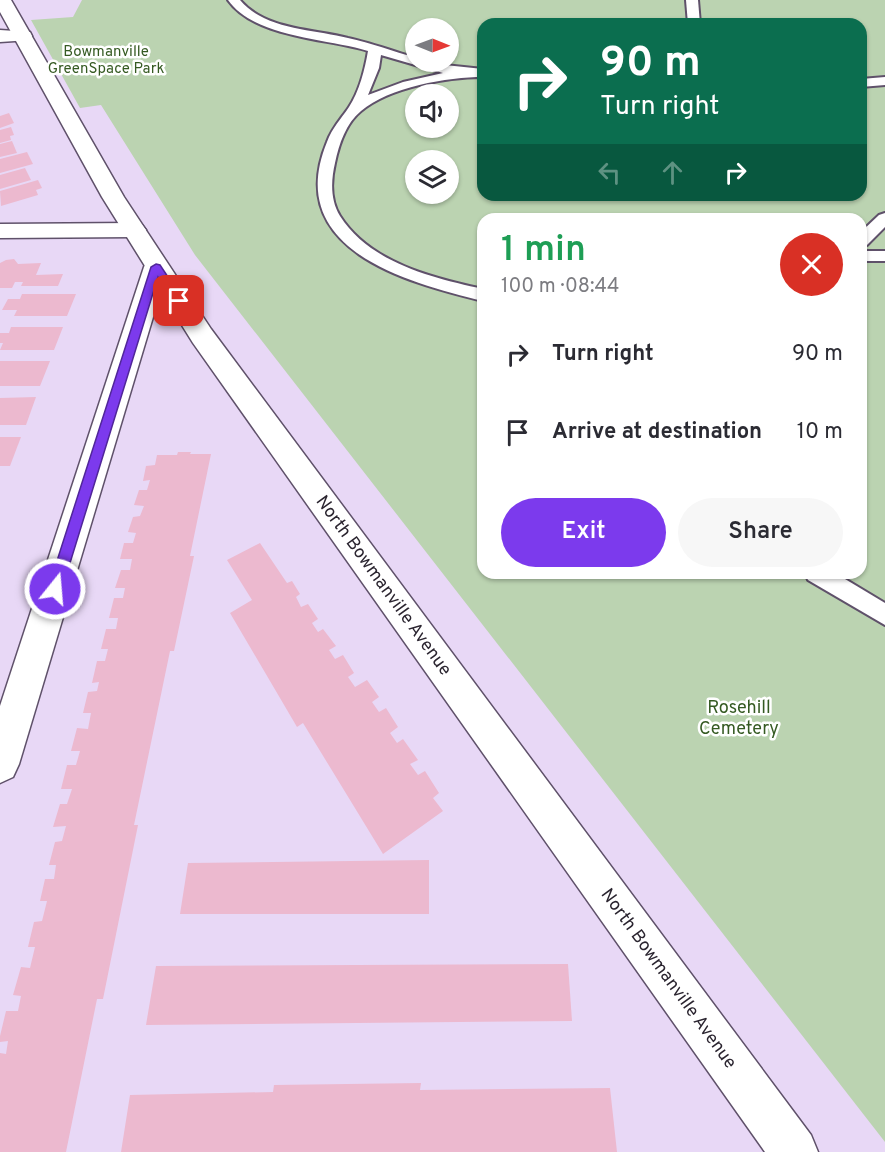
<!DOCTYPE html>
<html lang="en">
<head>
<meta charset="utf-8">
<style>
  :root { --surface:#fff; --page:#f7f7f7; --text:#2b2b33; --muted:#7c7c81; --accent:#7c3aed }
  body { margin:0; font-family:Overpass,sans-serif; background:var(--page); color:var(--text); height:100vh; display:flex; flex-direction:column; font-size:22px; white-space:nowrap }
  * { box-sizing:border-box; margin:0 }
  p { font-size:20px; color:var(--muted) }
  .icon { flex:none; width:33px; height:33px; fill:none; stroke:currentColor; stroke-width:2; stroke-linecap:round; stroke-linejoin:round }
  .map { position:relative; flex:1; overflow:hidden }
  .panel { position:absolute; left:477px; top:213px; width:390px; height:366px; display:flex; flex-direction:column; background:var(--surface); border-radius:18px; box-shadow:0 2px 4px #0004 }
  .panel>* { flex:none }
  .top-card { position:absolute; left:477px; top:18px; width:390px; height:183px; border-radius:18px; box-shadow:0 2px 4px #0004; background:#0b6e4f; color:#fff; overflow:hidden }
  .needle { width:39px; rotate:91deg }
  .buttons { position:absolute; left:405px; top:18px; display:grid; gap:12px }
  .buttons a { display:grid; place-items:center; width:54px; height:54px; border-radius:50%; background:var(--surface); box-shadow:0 2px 4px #0004; font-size:30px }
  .pin { position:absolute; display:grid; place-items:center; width:51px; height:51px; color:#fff; margin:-26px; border-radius:12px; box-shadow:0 3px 9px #0006 }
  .me { position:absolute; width:66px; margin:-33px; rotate:17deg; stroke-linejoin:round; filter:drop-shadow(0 0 4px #0008) }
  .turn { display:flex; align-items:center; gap:21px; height:126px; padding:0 24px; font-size:27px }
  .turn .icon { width:78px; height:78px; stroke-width:2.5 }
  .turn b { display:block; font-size:42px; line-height:51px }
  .lanes { display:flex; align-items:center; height:57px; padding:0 24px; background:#0003; justify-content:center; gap:30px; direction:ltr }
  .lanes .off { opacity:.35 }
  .round { display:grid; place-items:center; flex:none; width:63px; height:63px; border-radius:32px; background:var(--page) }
  .headline { display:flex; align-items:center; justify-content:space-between; height:102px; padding:0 24px }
  h1 { font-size:36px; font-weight:600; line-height:45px; color:#1e9e55 }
  .primary-button { display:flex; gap:12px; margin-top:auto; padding:12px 24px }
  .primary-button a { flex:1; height:69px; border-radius:36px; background:var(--accent); color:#fff; font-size:24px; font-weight:600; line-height:69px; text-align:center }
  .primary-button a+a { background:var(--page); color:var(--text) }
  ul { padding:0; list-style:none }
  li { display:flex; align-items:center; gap:18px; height:78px; padding:0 24px }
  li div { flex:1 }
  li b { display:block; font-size:22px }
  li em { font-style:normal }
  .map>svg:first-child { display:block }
</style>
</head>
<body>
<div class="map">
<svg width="885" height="1152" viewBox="0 0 885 1152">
  <rect width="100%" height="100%" fill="#e8d8f6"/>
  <path fill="#bbd3b1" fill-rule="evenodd" d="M82 0H885V1142L195 255 101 105 80 108 31 20 73 17ZM483 24H861V195H483ZM416 28H448V62H416ZM416 94H448V128H416ZM416 160H448V194H416ZM483 219H861V573H483Z"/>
  <g fill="#ecb9cf">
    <polygon points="9,113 14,123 0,128 0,116"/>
    <polygon points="11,127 14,135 10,136 11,140 0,143 0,130"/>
    <polygon points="12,141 17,153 0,157 0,144"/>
    <polygon points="27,152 33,164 0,173 0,159"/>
    <polygon points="25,168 31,180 0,189 0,175"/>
    <polygon points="38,180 42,188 36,190 38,195 1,206 0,191"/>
    <polygon points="14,259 18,264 41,263 36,275 63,274 58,286 21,286 23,282 15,282 12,288 0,288 0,263 6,260"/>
    <polygon points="22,294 76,294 67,316 14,316 17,310 2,310 8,299 20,299"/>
    <polygon points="11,327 63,327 54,350 0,350 3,343 0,343 0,333 9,333"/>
    <polygon points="0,361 50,361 40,386 0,386"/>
    <polygon points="36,397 26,425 0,425 0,398"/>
    <polygon points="0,437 21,437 10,466 0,466"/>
    <polygon points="178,452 191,452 190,454 211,454 190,556 194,556 174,651 170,651 134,825 138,825 103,999 97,999 66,1152 0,1152 0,1053 6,1054 8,1041 0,1042 0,1036 6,1011 18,1011 21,996 13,995 21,967 30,968 35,947 28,947 34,922 42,921 47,901 40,901 45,879 54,879 56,865 49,865 55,842 62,841 66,826 53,827 60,804 67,804 72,789 61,789 67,765 76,765 80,751 71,751 77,728 88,729 91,713 83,713 88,692 97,691 99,682 92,683 97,661 105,661 108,649 101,649 106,629 116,629 118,618 109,618 114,598 123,598 125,588 115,588 121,570 130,570 132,559 120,559 124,543 133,543 136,533 128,532 133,517 140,516 144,506 134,505 139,490 147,490 150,480 143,481 146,466 155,465 157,455 177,455"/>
    <polygon points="260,543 287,583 292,581 300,594 296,597 301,607 308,604 318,619 312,623 318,632 323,629 336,646 329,650 335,659 343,655 354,673 348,677 355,687 367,680 379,697 372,702 379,712 386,708 398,727 390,733 397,743 403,739 418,760 410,764 418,775 425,771 439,793 433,798 443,811 383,854 303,723 297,727 230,613 252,600 227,560"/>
    <polygon points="429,860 429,914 180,914 188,863"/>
    <polygon points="568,964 572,1021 146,1025 156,966"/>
    <polygon points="421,1083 420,1090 610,1088 617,1152 121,1152 130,1095 273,1092 274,1085"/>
  </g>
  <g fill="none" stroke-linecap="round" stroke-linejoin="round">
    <g stroke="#5f516a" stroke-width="4">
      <g id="lane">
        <path d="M228 0H240C265 30 313 29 348 38 371 43 393 51 416 58V62L483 69V77C448 77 389 87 361 111 346 123 339 144 335 163 331 180 330 200 340 216 370 263 433 278 483 289V301C405 282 283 249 327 142 332 128 341 119 349 107 359 92 365 69 368 51 326 38 255 38 228 0ZM381 55 443 73 403 82 368 95 379 68Z"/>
        <polygon points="686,0 698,0 700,24 688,24"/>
        <polygon points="885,77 885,85 861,87 861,79"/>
        <polygon points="885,213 885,227 867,245 861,246 861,232 879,215"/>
        <rect x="861" y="251" width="24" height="10"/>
        <polygon points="805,573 835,573 885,603 885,625 808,580"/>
      </g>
    </g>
    <g stroke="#5f516a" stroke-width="3">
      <g id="street">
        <polygon points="0,30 30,32 32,36 30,40 0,42"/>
        <polygon points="134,223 142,225 146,230 142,235 134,237 0,238 0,224"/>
        <polygon points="156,259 165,261 168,267 19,764 13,777 0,783 0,706 144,267 147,261"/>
      </g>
    </g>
    <g stroke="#5f516a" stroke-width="3">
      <polygon id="secondary" points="0,0 11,0 124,197 211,329 811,1135 818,1152 765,1152 193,343 102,197 0,12"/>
    </g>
    <use href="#lane" fill="#fff" fill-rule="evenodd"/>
    <use href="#street" fill="#fff" fill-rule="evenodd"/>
    <use href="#secondary" fill="#fff" fill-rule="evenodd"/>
  </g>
  <polygon fill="#7c3aed" stroke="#51269a" stroke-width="1.5" points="156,264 160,265 184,301 183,304 175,304 158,277 62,589 60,593 50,593 48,589 151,267"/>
  <g text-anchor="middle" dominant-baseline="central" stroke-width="5" stroke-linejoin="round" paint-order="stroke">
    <g font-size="15" fill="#355a22" stroke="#fff">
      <text x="106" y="52">Bowmanville<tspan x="106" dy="17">GreenSpace Park</tspan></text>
    </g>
    <g font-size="18" fill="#2b2530" stroke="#fff">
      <text transform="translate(383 586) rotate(54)">North Bowmanville Avenue</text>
      <text transform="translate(668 979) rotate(54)">North Bowmanville Avenue</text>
    </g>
    <g font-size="18" fill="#355a22" stroke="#fff">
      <text x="739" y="708">Rosehill<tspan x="739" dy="21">Cemetery</tspan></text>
    </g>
  </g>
</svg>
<div class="buttons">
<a><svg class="needle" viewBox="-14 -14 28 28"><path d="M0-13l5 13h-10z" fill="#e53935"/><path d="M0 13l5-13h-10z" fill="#7c7c81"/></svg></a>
<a><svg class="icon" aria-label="sound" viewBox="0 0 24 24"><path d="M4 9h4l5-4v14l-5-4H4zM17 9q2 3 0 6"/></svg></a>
<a><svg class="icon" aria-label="layers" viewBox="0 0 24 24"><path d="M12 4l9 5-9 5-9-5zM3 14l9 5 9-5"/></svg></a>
</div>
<div class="pin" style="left:179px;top:301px;background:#d93025"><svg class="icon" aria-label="arrive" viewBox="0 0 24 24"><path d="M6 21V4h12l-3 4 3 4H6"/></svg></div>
<svg class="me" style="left:55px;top:589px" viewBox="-20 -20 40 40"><circle r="17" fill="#7c3aed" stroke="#fff" stroke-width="3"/><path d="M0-11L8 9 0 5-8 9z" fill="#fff"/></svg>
<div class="top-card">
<div class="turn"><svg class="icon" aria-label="right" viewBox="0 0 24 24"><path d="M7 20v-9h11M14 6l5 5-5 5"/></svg><div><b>90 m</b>Turn right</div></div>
<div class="lanes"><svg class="icon off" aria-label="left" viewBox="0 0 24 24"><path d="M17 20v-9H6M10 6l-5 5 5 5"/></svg><svg class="icon off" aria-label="ahead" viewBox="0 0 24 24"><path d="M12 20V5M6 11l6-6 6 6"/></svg><svg class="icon" aria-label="right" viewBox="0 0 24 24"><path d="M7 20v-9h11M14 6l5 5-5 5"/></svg></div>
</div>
<section class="panel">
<div class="headline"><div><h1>1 min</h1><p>100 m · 08:44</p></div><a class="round" style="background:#d93025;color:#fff"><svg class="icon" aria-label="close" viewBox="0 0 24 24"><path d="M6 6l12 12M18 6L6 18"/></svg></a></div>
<ul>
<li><svg class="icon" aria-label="right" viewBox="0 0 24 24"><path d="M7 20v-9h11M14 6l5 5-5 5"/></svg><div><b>Turn right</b></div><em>90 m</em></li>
<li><svg class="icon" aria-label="arrive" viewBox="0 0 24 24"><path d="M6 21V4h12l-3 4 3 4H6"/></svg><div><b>Arrive at destination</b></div><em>10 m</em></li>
</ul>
<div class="primary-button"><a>Exit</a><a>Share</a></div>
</section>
</div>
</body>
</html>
